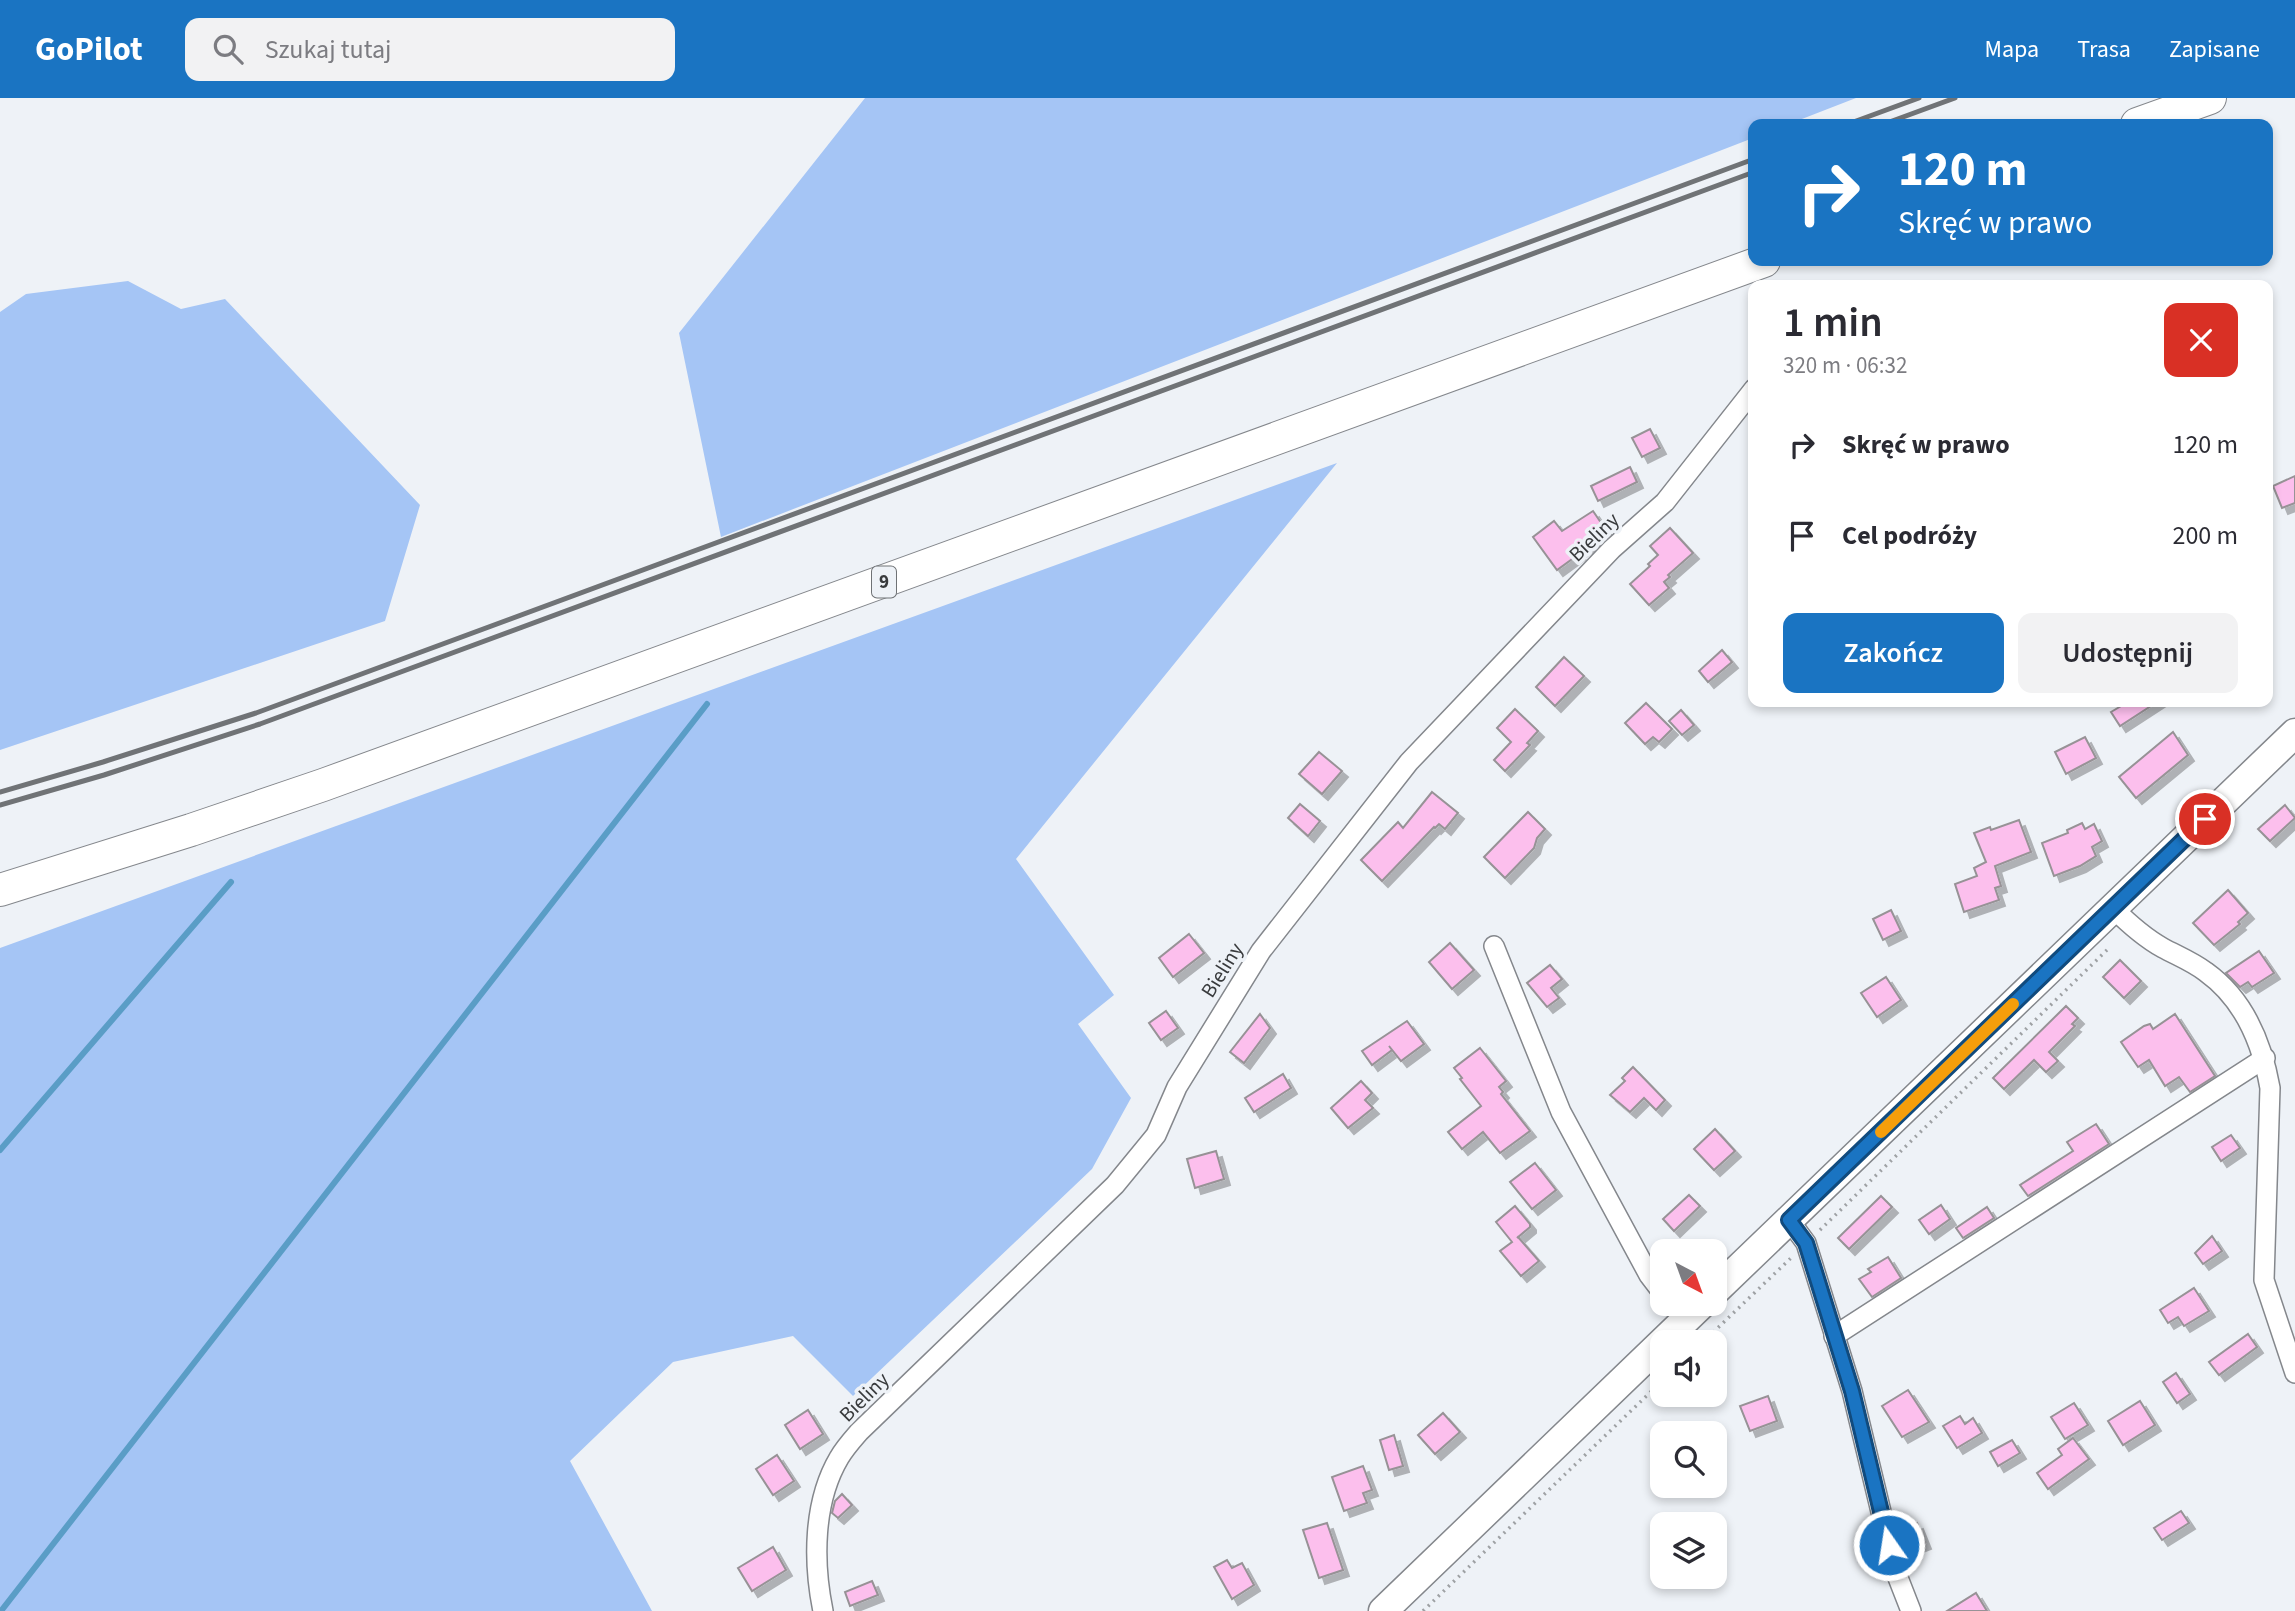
<!DOCTYPE html>
<html lang="pl">
<head>
<meta charset="utf-8">
<style>
  :root { --surface:#fff; --page:#f2f2f3; --text:#2b2b33; --muted:#7c7c81; --accent:#1a74c2 }
  body { margin:0; font-family:"Source Sans 3",sans-serif; background:var(--page); color:var(--text); height:100vh; display:flex; flex-direction:column; font-size:26px; white-space:nowrap }
  * { box-sizing:border-box; margin:0 }
  p { font-size:23px; color:var(--muted) }
  .icon { flex:none; width:38px; height:38px; fill:none; stroke:currentColor; stroke-width:2; stroke-linecap:round; stroke-linejoin:round }
  .map { position:relative; flex:1; overflow:hidden }
  .sheet { position:absolute; left:1748px; top:182px; width:525px; height:427px; display:flex; flex-direction:column; background:var(--surface); border-radius:14px; box-shadow:0 4px 10px #0003 }
  .sheet>* { flex:none }
  .top-card { position:absolute; left:1748px; top:21px; width:525px; height:147px; border-radius:14px; box-shadow:0 4px 10px #0003; background:#1a74c2; color:#fff; overflow:hidden }
  .needle { width:46px; rotate:139deg }
  .buttons { position:absolute; left:1650px; top:1141px; display:grid; gap:14px }
  .buttons a { display:grid; place-items:center; width:77px; height:77px; border-radius:14px; background:var(--surface); box-shadow:0 4px 10px #0003; font-size:35px }
  .pin { position:absolute; display:grid; place-items:center; width:60px; height:60px; color:#fff; margin:-30px; border:4px solid #fff; border-radius:50%; box-shadow:0 2px 7px #0007 }
  .me { position:absolute; width:77px; margin:-38px; rotate:347deg; stroke-linejoin:round; filter:drop-shadow(0 0 5px #0008) }
  .turn { display:flex; align-items:center; gap:24px; height:147px; padding:0 35px; font-size:32px }
  .turn .icon { width:91px; height:91px; stroke-width:2.5 }
  .turn b { display:block; font-size:49px; line-height:60px }
  .round { display:grid; place-items:center; flex:none; width:74px; height:74px; border-radius:14px; background:var(--page) }
  .headline { display:flex; align-items:center; justify-content:space-between; height:119px; padding:0 35px }
  h1 { font-size:42px; font-weight:600; line-height:52px }
  .button { display:flex; gap:14px; margin-top:auto; padding:14px 35px }
  .button a { flex:1; height:80px; border-radius:14px; background:var(--accent); color:#fff; font-size:28px; font-weight:600; line-height:80px; text-align:center }
  .button a+a { background:var(--page); color:var(--text) }
  ul { padding:0; list-style:none }
  li { display:flex; align-items:center; gap:21px; height:91px; padding:0 35px }
  li div { flex:1 }
  li b { display:block; font-size:26px }
  li em { font-style:normal }
  header { display:flex; align-items:center; gap:42px; box-sizing:border-box; height:98px; padding:0 35px; background:var(--accent); color:#fff }
  header strong { font-size:33px }
  nav { display:flex; gap:38px; margin-inline-start:auto; font-size:24px }
  .search { width:490px; height:63px; background:var(--page); display:flex; align-items:center; gap:18px; box-sizing:border-box; padding:0 24px; border-radius:14px; color:var(--muted); font-size:26px }
  .map>svg:first-child { display:block }
</style>
</head>
<body>
<header>
<strong>GoPilot</strong>
<div class="search"><svg class="icon" aria-label="search" viewBox="0 0 24 24"><circle cx="10" cy="10" r="6"/><path d="M15 15l6 6"/></svg>Szukaj tutaj</div>
<nav><a>Mapa</a><a>Trasa</a><a>Zapisane</a></nav>
</header>
<div class="map">
<svg width="2295" height="1513" viewBox="0 0 2295 1513">
  <defs>
    <filter id="shadow"><feDropShadow dx="6" dy="6" stdDeviation="0" flood-color="#0004"/></filter>
  </defs>
  <rect width="100%" height="100%" fill="#eef2f7"/>
  <g fill="#a5c5f5">
    <polygon points="865,0 1856,0 1789,26 1754,26 1753,40 721,439 679,235"/>
    <polygon points="128,183 181,211 225,201 420,407 385,523 0,652 0,214 26,196"/>
    <polygon points="1337,365 1016,761 1114,897 1078,926 1131,1000 1092,1071 853,1298 793,1238 673,1264 570,1363 652,1513 0,1513 0,850"/>
  </g>
  <g fill="none" stroke-linecap="round" stroke-linejoin="round">
    <g stroke="#5a9dc6" stroke-width="6">
      <polyline points="0,1052 231,784"/>
      <polyline points="1,1513 707,606"/>
    </g>
  </g>
  <g fill="#fcbfed" stroke="#979296" stroke-width="2" filter="url(#shadow)">
    <polygon points="1650,331 1660,350 1642,359 1632,340"/>
    <polygon points="1630,369 1637,384 1598,403 1591,388"/>
    <polygon points="2295,378 2295,405 2282,410 2273,388"/>
    <polygon points="1593,413 1608,435 1577,455 1579,456 1557,472 1533,439 1554,423 1562,433"/>
    <polygon points="1670,430 1693,455 1668,477 1670,479 1664,484 1669,490 1649,507 1630,486 1650,468 1648,466 1658,457 1650,448"/>
    <polygon points="1722,552 1732,564 1708,584 1699,573"/>
    <polygon points="1564,559 1584,578 1555,608 1536,589"/>
    <polygon points="2128,604 2157,604 2120,628 2111,614"/>
    <polygon points="1646,605 1672,631 1659,644 1653,639 1645,646 1625,625"/>
    <polygon points="1515,611 1538,633 1527,645 1530,647 1505,673 1494,662 1511,644 1497,630"/>
    <polygon points="1681,612 1694,627 1682,637 1669,623"/>
    <polygon points="2173,634 2188,657 2136,700 2119,679"/>
    <polygon points="2085,639 2096,660 2066,676 2055,654"/>
    <polygon points="1319,654 1342,673 1322,696 1299,676"/>
    <polygon points="1432,694 1458,715 1445,731 1439,726 1435,730 1434,729 1382,783 1361,762 1398,724 1403,730"/>
    <polygon points="1300,706 1320,723 1308,738 1288,720"/>
    <polygon points="2285,707 2295,720 2270,743 2258,731"/>
    <polygon points="1528,714 1545,731 1537,740 1534,750 1505,780 1484,759"/>
    <polygon points="2019,722 2031,754 1995,768 2001,788 1995,790 1999,802 1964,814 1955,786 1977,778 1974,770 1986,764 1974,735 1990,729 1991,732"/>
    <polygon points="2082,725 2085,731 2094,726 2102,743 2092,749 2096,758 2080,768 2054,778 2042,745 2068,735 2067,732"/>
    <polygon points="2228,792 2248,815 2238,824 2240,826 2214,847 2193,825"/>
    <polygon points="1891,812 1901,833 1883,842 1873,821"/>
    <polygon points="1189,836 1204,855 1173,879 1159,860"/>
    <polygon points="1450,845 1474,872 1452,891 1429,864"/>
    <polygon points="2259,853 2274,875 2252,889 2248,884 2240,889 2226,875"/>
    <polygon points="2120,862 2141,883 2124,900 2103,879"/>
    <polygon points="1550,867 1562,881 1551,890 1559,900 1547,909 1527,885"/>
    <polygon points="1886,879 1901,902 1877,919 1861,895"/>
    <polygon points="2066,908 2078,920 2072,926 2075,928 2049,954 2058,963 2046,974 2034,962 2004,991 1993,980"/>
    <polygon points="1166,913 1178,930 1161,942 1149,925"/>
    <polygon points="1260,916 1270,930 1244,965 1230,954"/>
    <polygon points="2175,916 2215,978 2190,994 2179,979 2165,988 2149,962 2138,969 2121,944 2144,928 2150,926 2153,931"/>
    <polygon points="1407,923 1424,946 1401,963 1389,948 1392,952 1372,967 1362,953"/>
    <polygon points="1480,950 1506,983 1499,989 1503,994 1501,996 1530,1033 1500,1055 1483,1034 1462,1051 1448,1034 1481,1008 1460,981 1462,980 1454,970"/>
    <polygon points="1633,969 1665,1002 1656,1012 1644,1000 1630,1014 1610,997 1625,983 1622,980"/>
    <polygon points="1283,976 1291,990 1254,1014 1245,1000"/>
    <polygon points="1361,983 1372,995 1365,1002 1373,1010 1348,1030 1331,1010"/>
    <polygon points="2096,1026 2109,1046 2028,1098 2020,1087 2073,1053 2067,1044"/>
    <polygon points="1715,1031 1735,1053 1714,1072 1694,1051"/>
    <polygon points="2231,1037 2240,1050 2221,1063 2212,1049"/>
    <polygon points="1216,1053 1224,1081 1195,1090 1187,1061"/>
    <polygon points="1535,1065 1556,1092 1532,1111 1510,1084"/>
    <polygon points="1689,1097 1700,1108 1674,1133 1663,1121"/>
    <polygon points="1881,1098 1892,1109 1849,1151 1838,1140"/>
    <polygon points="1941,1107 1950,1121 1929,1136 1919,1122"/>
    <polygon points="1515,1108 1530,1126 1530,1129 1517,1140 1518,1139 1539,1163 1521,1178 1500,1153 1512,1144 1496,1124"/>
    <polygon points="1987,1109 1994,1120 1963,1140 1956,1130"/>
    <polygon points="2212,1138 2222,1153 2203,1166 2195,1155"/>
    <polygon points="1888,1159 1901,1180 1872,1199 1859,1181 1871,1174 1868,1171"/>
    <polygon points="2194,1190 2209,1213 2184,1228 2178,1219 2168,1225 2160,1212"/>
    <polygon points="2248,1236 2257,1249 2219,1277 2209,1264"/>
    <polygon points="2176,1275 2190,1296 2177,1305 2163,1284"/>
    <polygon points="1908,1292 1929,1324 1902,1339 1882,1308"/>
    <polygon points="1768,1298 1777,1323 1750,1333 1740,1308"/>
    <polygon points="2140,1303 2155,1327 2123,1347 2108,1323"/>
    <polygon points="2074,1305 2088,1327 2065,1341 2051,1319"/>
    <polygon points="808,1312 823,1336 800,1351 785,1327"/>
    <polygon points="1443,1315 1460,1334 1435,1356 1418,1337"/>
    <polygon points="1960,1318 1965,1326 1973,1320 1982,1335 1957,1350 1943,1328"/>
    <polygon points="1394,1337 1403,1368 1389,1372 1380,1342"/>
    <polygon points="2073,1340 2089,1361 2048,1391 2037,1375 2062,1357 2058,1351"/>
    <polygon points="2012,1342 2020,1355 1998,1368 1990,1354"/>
    <polygon points="777,1357 794,1383 773,1397 756,1371"/>
    <polygon points="1363,1368 1372,1392 1363,1395 1367,1405 1344,1413 1332,1379"/>
    <polygon points="842,1396 852,1407 838,1420 832,1415 835,1403"/>
    <polygon points="2181,1413 2189,1425 2162,1442 2154,1430"/>
    <polygon points="1327,1425 1343,1472 1319,1480 1303,1432"/>
    <polygon points="1917,1425 1925,1445 1907,1452 1899,1433"/>
    <polygon points="773,1449 786,1472 752,1493 738,1470"/>
    <polygon points="1227,1462 1232,1470 1242,1465 1254,1487 1232,1501 1214,1469"/>
    <polygon points="872,1483 878,1497 850,1508 845,1494"/>
    <polygon points="1976,1495 1987,1513 1947,1513"/>
  </g>
  <g fill="none" stroke-linecap="round" stroke-linejoin="round">
    <g stroke="#84878c" stroke-width="22">
      <g id="minor">
        <path d="M2113 810C2128 825 2145 840 2163 850 2178 858 2193 864 2206 874 2245 902 2262 945 2270 990L2264 1182 2295 1275"/>
        <polyline points="1494,848 1561,1014 1649,1177 1662,1194"/>
        <polyline points="1789,1122 1806,1145 1852,1293 1895,1472 1911,1513"/>
        <polyline points="1834,1238 2265,960"/>
        <path d="M823 1513C813 1464 813 1404 839 1360 844 1351 852 1342 859 1334L1115 1087 1156 1037 1177 989 1261 853 1409 664 1612 451 1665 404 1754 291"/>
      </g>
    </g>
    <g stroke="#84878c" stroke-width="31">
      <g id="secondary">
        <polyline points="1715,1193 2295,635"/>
        <polyline points="1383,1513 1702,1206"/>
      </g>
    </g>
    <g stroke="#84878c" stroke-width="34">
      <g id="primary">
        <polyline points="2137,26 2210,0"/>
        <polyline points="0,792 191,732 323,687 1764,163"/>
      </g>
    </g>
    <g stroke="#9ea1a4" stroke-width="3.5" stroke-dasharray="2 5" stroke-linecap="butt">
      <polyline points="1820,1132 2108,851"/>
      <polyline points="1703,1244 1792,1159"/>
      <polyline points="1423,1513 1662,1283"/>
    </g>
    <use href="#minor" stroke="#fff" stroke-width="19"/>
    <use href="#secondary" stroke="#fff" stroke-width="28"/>
    <use href="#primary" stroke="#fff" stroke-width="32"/>
    <g stroke="#707376" stroke-width="5">
      <polyline points="1848,26 1919,0"/>
      <polyline points="1884,26 1955,0"/>
      <polyline points="0,694 103,664 256,615 1754,61"/>
      <polyline points="0,707 104,677 260,626 1754,74"/>
    </g>
  </g>
  <g fill="none" stroke-linecap="round" stroke-linejoin="round">
    <g stroke="#114b7e" stroke-width="18">
      <polyline id="route" points="1889,1447 1852,1293 1806,1145 1789,1122 2205,721"/>
    </g>
    <use href="#route" stroke="#1a74c2" stroke-width="12"/>
    <polyline stroke="#f59e0b" stroke-width="12" points="1881,1034 2013,906"/>
  </g>
  <g text-anchor="middle" dominant-baseline="central" stroke-width="7" stroke-linejoin="round" paint-order="stroke">
    <rect fill="#eef2f7" stroke="#6f7275" stroke-width="2" x="872" y="468.5" width="24" height="31" rx="5"/>
    <g font-size="19" font-weight="bold" fill="#393b3d">
      <text x="884" y="484">9</text>
    </g>
    <g font-size="21" fill="#393b3d" stroke="#eef2f7">
      <text transform="translate(1594 439) rotate(-44)">Bieliny</text>
      <text transform="translate(1222 872) rotate(-58)">Bieliny</text>
      <text transform="translate(864 1299) rotate(-45)">Bieliny</text>
    </g>
  </g>
</svg>
<div class="buttons">
<a><svg class="needle" viewBox="-14 -14 28 28"><path d="M0-13l5 13h-10z" fill="#e53935"/><path d="M0 13l5-13h-10z" fill="#7c7c81"/></svg></a>
<a><svg class="icon" aria-label="sound" viewBox="0 0 24 24"><path d="M4 9h4l5-4v14l-5-4H4zM17 9q2 3 0 6"/></svg></a>
<a><svg class="icon" aria-label="search" viewBox="0 0 24 24"><circle cx="10" cy="10" r="6"/><path d="M15 15l6 6"/></svg></a>
<a><svg class="icon" aria-label="layers" viewBox="0 0 24 24"><path d="M12 4l9 5-9 5-9-5zM3 14l9 5 9-5"/></svg></a>
</div>
<div class="pin" style="left:2205px;top:721px;background:#d93025"><svg class="icon" aria-label="arrive" viewBox="0 0 24 24"><path d="M6 21V4h12l-3 4 3 4H6"/></svg></div>
<svg class="me" style="left:1889px;top:1447px" viewBox="-20 -20 40 40"><circle r="17" fill="#1a74c2" stroke="#fff" stroke-width="3"/><path d="M0-11L8 9 0 5-8 9z" fill="#fff"/></svg>
<div class="top-card">
<div class="turn"><svg class="icon" aria-label="right" viewBox="0 0 24 24"><path d="M7 20v-9h11M14 6l5 5-5 5"/></svg><div><b>120 m</b>Skręć w prawo</div></div>
</div>
<section class="sheet">
<div class="headline"><div><h1>1 min</h1><p>320 m · 06:32</p></div><a class="round" style="background:#d93025;color:#fff"><svg class="icon" aria-label="close" viewBox="0 0 24 24"><path d="M6 6l12 12M18 6L6 18"/></svg></a></div>
<ul>
<li><svg class="icon" aria-label="right" viewBox="0 0 24 24"><path d="M7 20v-9h11M14 6l5 5-5 5"/></svg><div><b>Skręć w prawo</b></div><em>120 m</em></li>
<li><svg class="icon" aria-label="arrive" viewBox="0 0 24 24"><path d="M6 21V4h12l-3 4 3 4H6"/></svg><div><b>Cel podróży</b></div><em>200 m</em></li>
</ul>
<div class="button"><a>Zakończ</a><a>Udostępnij</a></div>
</section>
</div>
</body>
</html>
